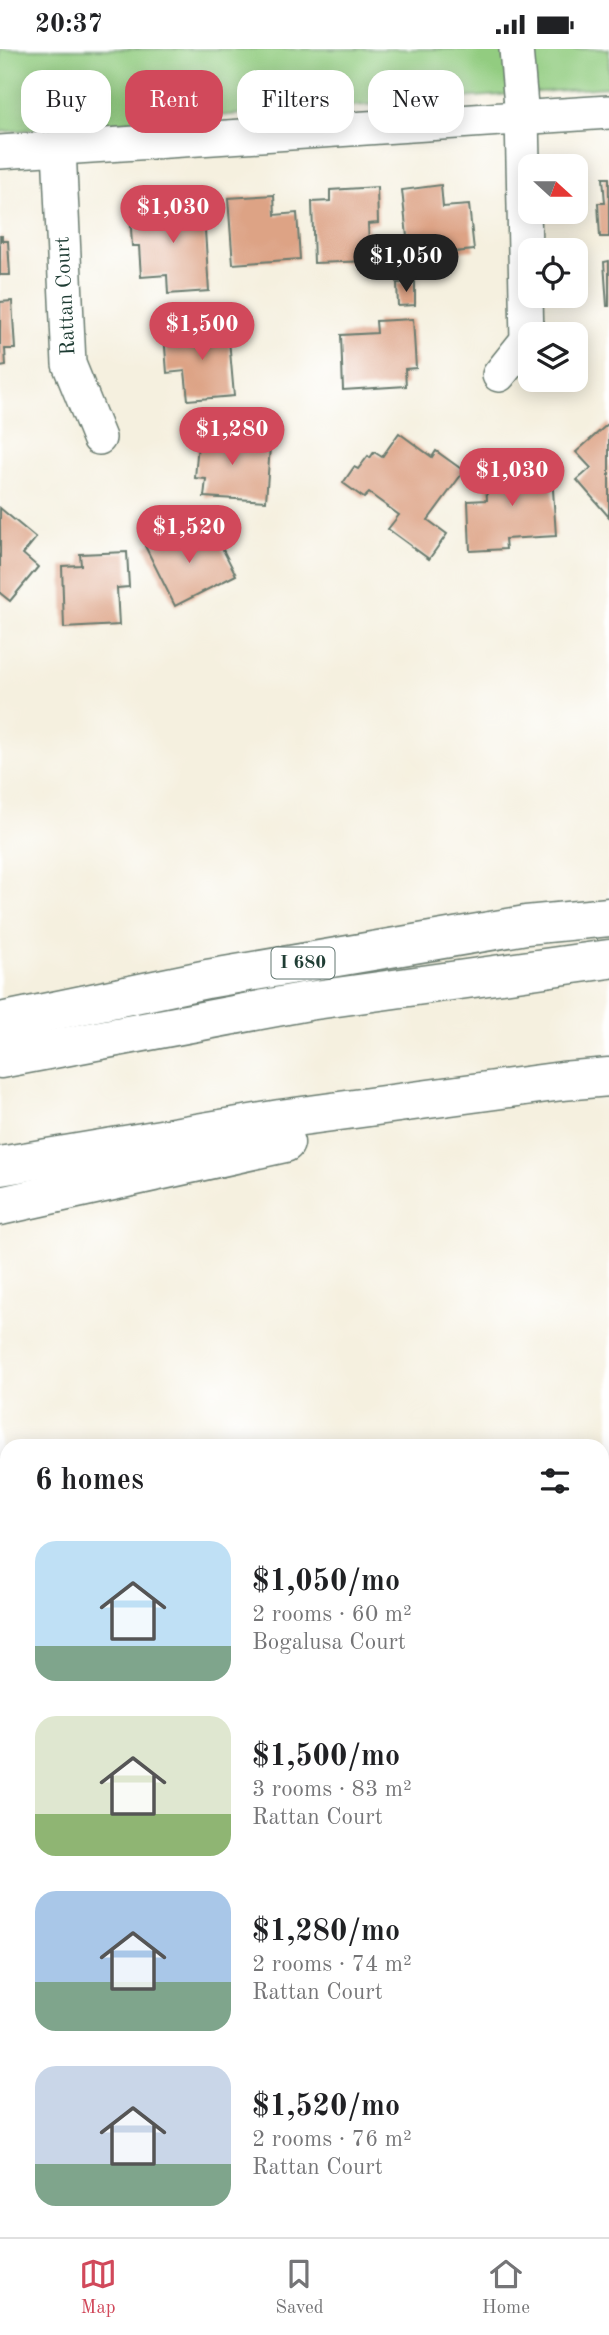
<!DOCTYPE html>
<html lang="en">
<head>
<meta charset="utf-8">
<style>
	body { margin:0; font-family:"Old Standard TT",serif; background:#f6f6f6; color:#202124; height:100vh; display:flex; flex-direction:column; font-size:26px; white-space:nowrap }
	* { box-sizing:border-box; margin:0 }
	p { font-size:23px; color:#757577 }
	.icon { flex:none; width:38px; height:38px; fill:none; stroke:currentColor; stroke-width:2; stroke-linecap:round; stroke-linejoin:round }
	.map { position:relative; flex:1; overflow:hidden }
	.side { position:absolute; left:0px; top:1390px; width:609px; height:800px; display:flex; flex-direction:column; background:#fff; border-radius:21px 21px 0 0; box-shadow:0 4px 18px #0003 }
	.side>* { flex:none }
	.top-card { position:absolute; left:21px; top:21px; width:567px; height:63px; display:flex; gap:14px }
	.needle { width:46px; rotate:111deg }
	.buttons { position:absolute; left:518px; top:105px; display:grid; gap:14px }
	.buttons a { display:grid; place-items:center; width:70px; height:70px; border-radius:14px; background:#fff; box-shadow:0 4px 18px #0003; font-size:35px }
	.price { position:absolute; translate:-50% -60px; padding:0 16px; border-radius:24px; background:#d1495b; color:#fff; font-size:23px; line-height:46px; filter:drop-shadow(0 2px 4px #0008) }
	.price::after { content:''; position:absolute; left:50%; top:42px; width:21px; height:16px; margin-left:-10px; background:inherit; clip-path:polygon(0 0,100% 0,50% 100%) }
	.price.on { background:#222; color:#fff }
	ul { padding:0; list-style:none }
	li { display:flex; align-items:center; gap:21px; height:175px; padding:0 35px }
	li span { display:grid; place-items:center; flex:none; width:196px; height:140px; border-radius:21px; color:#555 }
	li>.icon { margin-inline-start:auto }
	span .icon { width:84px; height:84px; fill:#fffc; stroke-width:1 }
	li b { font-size:30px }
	h2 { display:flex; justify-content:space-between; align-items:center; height:84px; padding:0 35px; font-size:30px }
	.pill { padding:0 24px; border-radius:21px; background:#fff; box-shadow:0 4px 18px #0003; font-size:24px; line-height:63px }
	.pill.on { background:#d1495b; color:#fff }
	.status { display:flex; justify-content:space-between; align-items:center; height:49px; padding:0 35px; background:#fff; direction:ltr }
	.status svg { height:19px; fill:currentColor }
	.menu { display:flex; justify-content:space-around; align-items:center; height:98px; border-top:2px solid #e0e0e0; background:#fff; font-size:19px; color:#757577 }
	.menu a { display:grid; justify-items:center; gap:4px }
	.menu .on { color:#d1495b }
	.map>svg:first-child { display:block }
</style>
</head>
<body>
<div class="status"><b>20:37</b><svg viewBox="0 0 49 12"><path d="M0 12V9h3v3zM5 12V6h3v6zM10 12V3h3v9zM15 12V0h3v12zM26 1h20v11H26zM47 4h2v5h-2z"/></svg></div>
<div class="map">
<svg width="609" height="2188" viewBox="0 0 609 2188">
	<rect width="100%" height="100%" fill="#fff"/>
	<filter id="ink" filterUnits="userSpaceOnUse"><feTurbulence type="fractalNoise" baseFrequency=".0143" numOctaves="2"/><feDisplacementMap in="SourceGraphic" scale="14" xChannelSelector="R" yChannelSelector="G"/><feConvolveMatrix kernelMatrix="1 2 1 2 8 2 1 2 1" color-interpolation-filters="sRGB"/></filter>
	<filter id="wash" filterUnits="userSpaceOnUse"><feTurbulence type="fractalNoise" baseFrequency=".00686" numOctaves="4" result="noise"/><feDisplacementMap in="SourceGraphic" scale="28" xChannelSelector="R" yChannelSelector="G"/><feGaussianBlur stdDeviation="1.57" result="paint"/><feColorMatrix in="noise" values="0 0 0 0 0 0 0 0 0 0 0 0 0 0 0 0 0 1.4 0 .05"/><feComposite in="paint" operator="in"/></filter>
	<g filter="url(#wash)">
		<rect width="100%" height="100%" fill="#f5f0df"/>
		<polygon fill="#92cc80" stroke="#58845a" stroke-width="2" points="0,0 609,0 609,38 0,83"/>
		<g id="blocks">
			<g fill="#dda385">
				<polygon points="603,129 609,129 609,188 600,188 598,154 605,154"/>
				<polygon points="441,136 443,158 469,156 474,201 444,204 446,222 417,226 415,205 409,206 402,141"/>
				<polygon points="377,138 378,174 368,175 370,212 314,214 312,153 330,152 330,141"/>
				<polygon points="274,146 275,166 297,164 300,210 233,215 228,149"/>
				<polygon points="203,151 209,242 168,245 167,226 141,228 139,197 132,197 130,161 160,159 159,154"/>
				<polygon points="0,187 2,187 2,192 8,192 10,226 0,226"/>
				<polygon points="609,212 609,257 607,257 604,213"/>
				<polygon points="415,233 415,256 398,257 397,234"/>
				<polygon points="12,252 15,300 5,300 6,317 0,318 0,253"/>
				<polygon points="413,270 416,319 405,320 406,337 343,341 341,286 377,284 376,272"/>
				<polygon points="228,279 234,347 188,351 185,322 167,324 164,285"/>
				<polygon points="609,374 609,468 577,431 591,419 576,403"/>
				<polygon points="199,382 234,384 234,395 270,397 266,452 204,448 206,430 195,429"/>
				<polygon points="399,384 432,408 436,402 464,422 428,471 447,485 429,510 388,480 399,466 369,444 364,449 343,434 354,418 358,420 368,407 370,409 374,403 382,408"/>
				<polygon points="531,416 532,427 552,425 556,487 505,490 506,500 470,502 468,452 487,451 485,419"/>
				<polygon points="0,459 36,489 23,505 38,518 10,552 0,544"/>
				<polygon points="180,479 189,498 215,485 236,526 175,557 145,497"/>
				<polygon points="127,503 129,538 117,539 119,576 64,579 62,517 81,516 80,505"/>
			</g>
		</g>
	</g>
	<g filter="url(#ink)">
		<use href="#blocks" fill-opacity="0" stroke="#6a7c70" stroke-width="2"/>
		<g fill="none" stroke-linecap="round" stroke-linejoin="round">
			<defs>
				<g id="minor">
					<polyline points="59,99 69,315 99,389"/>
					<polyline points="0,103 609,63"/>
					<polyline points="499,326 527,291 522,68 516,0"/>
					<polyline points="602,1598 609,1598"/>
					<polyline points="0,1622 7,1621"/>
					<polyline points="0,1658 7,1657"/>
				</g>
				<g id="highway">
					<polyline points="0,973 207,930 526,876 609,868"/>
					<polyline points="0,1010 308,952 609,910"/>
					<polyline points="0,1117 280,1070 562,1032 609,1028"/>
					<polyline points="0,1157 285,1094"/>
				</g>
			</defs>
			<use href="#minor" stroke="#6a7c70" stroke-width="36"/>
			<use href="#highway" stroke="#6a7c70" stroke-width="41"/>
			<g stroke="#6a7c70" stroke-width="4.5" stroke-dasharray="5 5" stroke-linecap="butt">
				<polyline points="602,2153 609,2146"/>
				<polyline points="423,2188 426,2182"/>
				<polyline points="572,2188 577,2182"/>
			</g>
			<use href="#minor" stroke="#fff" stroke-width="33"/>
			<use href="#highway" stroke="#fff" stroke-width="38"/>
		</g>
	</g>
	<g text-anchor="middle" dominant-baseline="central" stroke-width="6" stroke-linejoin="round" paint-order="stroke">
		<rect fill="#fff" stroke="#627771" stroke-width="2" x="271.5" y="898.5" width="63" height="31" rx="5"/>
		<g font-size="19" font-weight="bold" fill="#1f3d34">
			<text x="303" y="914">I 680</text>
		</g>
		<g font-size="21" fill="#1f3d34" stroke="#fff">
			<text transform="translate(66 247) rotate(-93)">Rattan Court</text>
		</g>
	</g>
</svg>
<div class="buttons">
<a><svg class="needle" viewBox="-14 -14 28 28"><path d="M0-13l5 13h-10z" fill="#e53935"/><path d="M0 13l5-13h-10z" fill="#757577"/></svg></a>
<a><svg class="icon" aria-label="locate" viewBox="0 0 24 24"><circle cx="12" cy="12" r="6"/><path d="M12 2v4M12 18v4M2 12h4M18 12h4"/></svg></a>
<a><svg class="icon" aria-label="layers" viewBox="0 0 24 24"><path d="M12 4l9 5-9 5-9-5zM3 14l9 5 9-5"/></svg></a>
</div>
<b class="price" style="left:173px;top:196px">$1,030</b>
<b class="price on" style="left:406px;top:245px">$1,050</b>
<b class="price" style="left:202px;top:313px">$1,500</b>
<b class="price" style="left:232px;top:418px">$1,280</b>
<b class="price" style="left:512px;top:459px">$1,030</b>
<b class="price" style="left:189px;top:516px">$1,520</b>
<div class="top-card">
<a class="pill">Buy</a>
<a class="pill on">Rent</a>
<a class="pill">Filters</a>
<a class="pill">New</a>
</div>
<section class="side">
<h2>6 homes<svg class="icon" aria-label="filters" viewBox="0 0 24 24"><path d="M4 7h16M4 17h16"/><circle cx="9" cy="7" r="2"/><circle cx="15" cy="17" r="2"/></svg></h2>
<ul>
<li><span style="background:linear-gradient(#bfe0f5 75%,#7fa58c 0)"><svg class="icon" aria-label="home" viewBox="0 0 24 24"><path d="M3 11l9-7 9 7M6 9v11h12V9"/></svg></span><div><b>$1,050/mo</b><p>2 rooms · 60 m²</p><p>Bogalusa Court</p></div></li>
<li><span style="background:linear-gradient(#dfe7d0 70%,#8fb573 0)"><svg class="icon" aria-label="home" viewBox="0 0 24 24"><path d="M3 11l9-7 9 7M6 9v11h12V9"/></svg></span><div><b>$1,500/mo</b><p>3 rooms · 83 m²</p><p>Rattan Court</p></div></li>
<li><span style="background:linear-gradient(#a9c7e8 65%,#7fa58c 0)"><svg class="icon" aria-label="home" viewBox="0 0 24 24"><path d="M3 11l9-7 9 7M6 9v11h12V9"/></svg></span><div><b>$1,280/mo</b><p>2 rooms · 74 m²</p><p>Rattan Court</p></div></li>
<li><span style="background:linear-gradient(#c9d6e8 70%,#7fa58c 0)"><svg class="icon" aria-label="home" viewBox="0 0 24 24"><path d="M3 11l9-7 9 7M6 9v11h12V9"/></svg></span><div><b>$1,520/mo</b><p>2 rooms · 76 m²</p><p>Rattan Court</p></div></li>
</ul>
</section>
</div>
<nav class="menu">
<a class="on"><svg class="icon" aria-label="map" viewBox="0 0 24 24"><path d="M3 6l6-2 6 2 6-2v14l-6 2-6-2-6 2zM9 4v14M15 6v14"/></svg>Map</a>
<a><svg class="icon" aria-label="saved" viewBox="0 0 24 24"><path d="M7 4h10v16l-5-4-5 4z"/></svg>Saved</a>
<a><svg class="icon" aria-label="home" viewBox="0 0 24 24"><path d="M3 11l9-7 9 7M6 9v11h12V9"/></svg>Home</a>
</nav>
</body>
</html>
